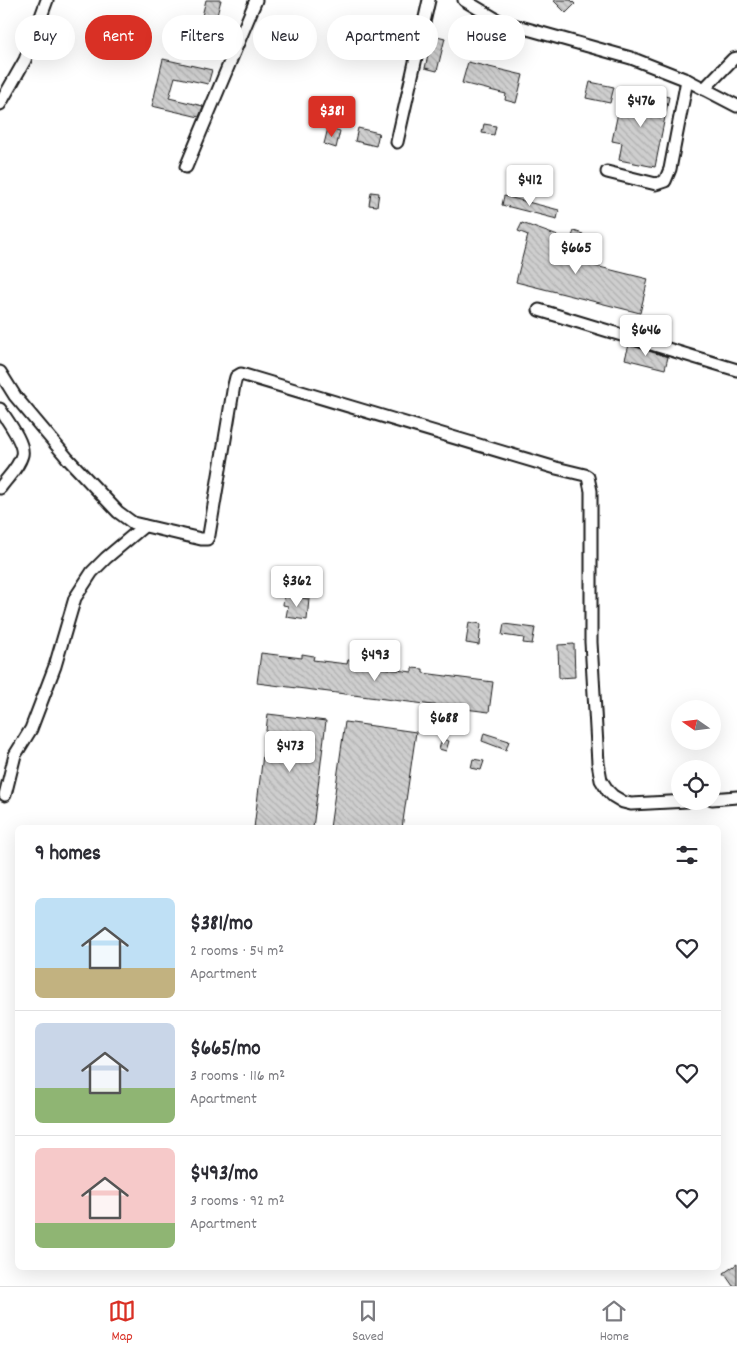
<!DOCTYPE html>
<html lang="en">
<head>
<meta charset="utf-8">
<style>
	body { margin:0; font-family:Dekko,sans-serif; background:#f2f2f3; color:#2b2b33; height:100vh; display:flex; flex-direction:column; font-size:19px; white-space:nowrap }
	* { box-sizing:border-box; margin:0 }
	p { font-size:16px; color:#7c7c81 }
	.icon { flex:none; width:28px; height:28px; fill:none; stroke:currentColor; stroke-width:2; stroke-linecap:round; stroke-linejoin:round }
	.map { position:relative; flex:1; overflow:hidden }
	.side { position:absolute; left:15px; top:825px; width:706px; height:445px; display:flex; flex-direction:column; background:#fff; border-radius:8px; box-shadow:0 5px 20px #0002 }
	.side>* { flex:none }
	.top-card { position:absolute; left:15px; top:15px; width:708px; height:45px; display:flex; gap:10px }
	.needle { width:32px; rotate:284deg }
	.tools { position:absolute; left:671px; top:700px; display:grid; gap:10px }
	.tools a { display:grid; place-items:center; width:50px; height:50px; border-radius:50%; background:#fff; box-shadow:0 5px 20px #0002; font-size:25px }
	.price { position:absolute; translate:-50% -42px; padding:0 11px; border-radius:5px; background:#fff; color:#222; font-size:16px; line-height:32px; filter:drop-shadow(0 1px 2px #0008) }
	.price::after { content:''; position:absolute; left:50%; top:30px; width:15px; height:11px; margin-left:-8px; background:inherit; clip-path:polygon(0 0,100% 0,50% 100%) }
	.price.active { background:#d93025; color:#fff }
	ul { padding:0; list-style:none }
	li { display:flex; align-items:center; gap:15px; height:125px; padding:0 20px }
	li+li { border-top:1px solid #e1e1e2 }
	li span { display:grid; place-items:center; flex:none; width:140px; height:100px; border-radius:8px; color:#555 }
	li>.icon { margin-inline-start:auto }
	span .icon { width:60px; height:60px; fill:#fffc; stroke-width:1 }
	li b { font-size:21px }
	h2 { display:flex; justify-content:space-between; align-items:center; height:60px; padding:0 20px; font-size:21px }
	.chip { padding:0 18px; border-radius:22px; background:#fff; box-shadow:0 5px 20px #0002; font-size:18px; line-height:45px }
	.chip.active { background:#d93025; color:#fff }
	.tab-bar { display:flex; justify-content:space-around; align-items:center; height:70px; border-top:1px solid #e1e1e2; background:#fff; font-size:14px; color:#7c7c81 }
	.tab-bar a { display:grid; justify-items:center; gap:2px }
	.tab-bar .active { color:#d93025 }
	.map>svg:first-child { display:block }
</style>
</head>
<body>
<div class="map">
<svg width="737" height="1286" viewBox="0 0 737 1286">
	<defs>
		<pattern id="building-back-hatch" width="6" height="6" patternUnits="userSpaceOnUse" patternTransform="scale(1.25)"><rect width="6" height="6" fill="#cecece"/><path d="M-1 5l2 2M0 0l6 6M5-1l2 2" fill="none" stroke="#b0b0b0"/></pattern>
	</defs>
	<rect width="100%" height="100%" fill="#fff"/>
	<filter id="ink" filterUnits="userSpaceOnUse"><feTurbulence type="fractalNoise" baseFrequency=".02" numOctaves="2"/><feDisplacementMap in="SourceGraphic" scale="10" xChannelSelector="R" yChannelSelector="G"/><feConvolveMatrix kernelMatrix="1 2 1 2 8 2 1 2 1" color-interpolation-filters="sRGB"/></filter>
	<g filter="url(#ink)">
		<g fill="url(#building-back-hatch)" stroke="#1c1c1c">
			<polygon points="206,0 221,0 216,19 202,16"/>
			<polygon points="553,0 571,0 575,4 566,13"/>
			<polygon points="398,28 408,30 406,44 396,42"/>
			<polygon points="433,35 445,38 437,71 425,68"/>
			<polygon points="163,59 212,70 208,84 175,77 169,98 203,106 199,117 152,106"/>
			<polygon points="468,62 523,75 516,103 505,100 506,94 462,83"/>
			<polygon points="590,82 614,87 610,103 586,98"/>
			<polygon points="633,89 669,97 655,167 619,160 622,143 612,141 619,108 629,110"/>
			<polygon points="484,124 496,126 494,135 482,133"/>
			<polygon points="328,128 340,131 336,148 324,144"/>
			<polygon points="358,128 379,133 376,146 355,141"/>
			<polygon points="371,192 379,193 377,206 369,205"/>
			<polygon points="504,196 559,210 557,219 502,205"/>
			<polygon points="522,223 558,236 551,255 648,279 640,313 516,282 528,235 518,231"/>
			<polygon points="574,231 583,234 580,242 571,239"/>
			<polygon points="629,345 668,357 665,369 625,359"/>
			<polygon points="284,596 309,599 307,620 286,617 288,606 283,605"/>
			<polygon points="469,622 481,624 479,645 466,643"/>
			<polygon points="504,624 535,628 532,644 523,643 524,638 502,635"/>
			<polygon points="574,644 575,677 559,678 558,645"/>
			<polygon points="261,653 302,658 302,654 314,656 313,660 347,664 348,660 359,661 359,665 412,672 412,668 423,669 423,673 493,682 489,712 257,683"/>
			<polygon points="268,714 326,721 313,828 254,828"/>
			<polygon points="345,722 416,732 402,828 330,828"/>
			<polygon points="484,733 509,741 506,750 482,741"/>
			<polygon points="442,739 449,741 446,751 439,749"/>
			<polygon points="473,759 484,761 481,770 471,768"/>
			<polygon points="737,1264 737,1286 733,1286 724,1273"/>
		</g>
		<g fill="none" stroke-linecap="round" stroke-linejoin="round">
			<defs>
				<g id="minor">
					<polyline points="464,0 499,21 631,58 687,80 737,106"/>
					<polyline points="704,89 733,59 737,58"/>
					<polyline points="0,104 25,60 47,0"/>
					<polyline points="397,142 429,0"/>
					<polyline points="186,167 256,0"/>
					<polyline points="607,172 656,184 665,181 670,169 687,80"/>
					<polyline points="539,310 737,370"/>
					<polyline points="0,372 15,396 68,459 118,512 133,523 201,539 207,539 209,535 234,385 236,377 241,374 556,468 585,475 588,477 591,491 591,642 598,763 601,780 608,791 613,796 623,802 631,804 688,801"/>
					<path d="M0 409C6 419 25 443 22 455 19 467 7 478 0 488"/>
					<polyline points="5,795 15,755 31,729 55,666 75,598 92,572 106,558 144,526"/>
					<polyline points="712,799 737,797"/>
				</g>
			</defs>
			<use href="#minor" stroke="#1c1c1c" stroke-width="15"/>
			<use href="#minor" stroke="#fff" stroke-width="11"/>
		</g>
	</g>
</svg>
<div class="tools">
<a><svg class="needle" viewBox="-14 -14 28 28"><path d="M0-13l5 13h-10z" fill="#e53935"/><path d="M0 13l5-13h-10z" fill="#7c7c81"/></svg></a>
<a><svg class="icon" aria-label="locate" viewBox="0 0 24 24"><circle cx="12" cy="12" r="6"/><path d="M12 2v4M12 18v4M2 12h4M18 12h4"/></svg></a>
</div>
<b class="price" style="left:641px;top:128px">$476</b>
<b class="price active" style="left:332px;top:138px">$381</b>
<b class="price" style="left:530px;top:207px">$412</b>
<b class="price" style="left:576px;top:275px">$665</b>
<b class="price" style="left:646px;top:357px">$646</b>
<b class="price" style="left:297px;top:608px">$362</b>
<b class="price" style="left:375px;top:682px">$493</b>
<b class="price" style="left:444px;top:745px">$688</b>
<b class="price" style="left:290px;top:773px">$473</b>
<div class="top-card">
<a class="chip">Buy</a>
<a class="chip active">Rent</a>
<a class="chip">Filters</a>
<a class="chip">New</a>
<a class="chip">Apartment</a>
<a class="chip">House</a>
</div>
<section class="side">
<h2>9 homes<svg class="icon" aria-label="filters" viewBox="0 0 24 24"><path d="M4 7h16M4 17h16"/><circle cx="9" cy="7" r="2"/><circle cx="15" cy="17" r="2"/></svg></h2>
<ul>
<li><span style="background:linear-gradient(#bfe0f5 70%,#c2b280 0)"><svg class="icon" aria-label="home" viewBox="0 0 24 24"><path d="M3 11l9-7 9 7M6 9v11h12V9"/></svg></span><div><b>$381/mo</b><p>2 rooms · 54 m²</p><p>Apartment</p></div><svg class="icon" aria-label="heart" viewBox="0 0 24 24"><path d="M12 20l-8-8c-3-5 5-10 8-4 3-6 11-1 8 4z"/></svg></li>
<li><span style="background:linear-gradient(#c9d6e8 65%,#8fb573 0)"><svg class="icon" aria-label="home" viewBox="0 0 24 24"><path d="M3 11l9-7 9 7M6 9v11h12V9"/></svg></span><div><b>$665/mo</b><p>3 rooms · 116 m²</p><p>Apartment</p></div><svg class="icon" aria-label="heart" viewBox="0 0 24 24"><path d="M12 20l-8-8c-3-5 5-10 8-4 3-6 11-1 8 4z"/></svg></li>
<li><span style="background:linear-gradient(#f6c9c9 75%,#8fb573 0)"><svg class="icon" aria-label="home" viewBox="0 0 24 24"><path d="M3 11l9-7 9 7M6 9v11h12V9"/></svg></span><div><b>$493/mo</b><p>3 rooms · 92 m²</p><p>Apartment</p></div><svg class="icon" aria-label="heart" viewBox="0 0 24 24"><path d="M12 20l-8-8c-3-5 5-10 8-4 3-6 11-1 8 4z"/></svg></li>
</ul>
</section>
</div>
<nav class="tab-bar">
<a class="active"><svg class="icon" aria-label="map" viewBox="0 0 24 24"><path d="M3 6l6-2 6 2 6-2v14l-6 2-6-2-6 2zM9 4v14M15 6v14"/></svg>Map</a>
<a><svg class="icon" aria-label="saved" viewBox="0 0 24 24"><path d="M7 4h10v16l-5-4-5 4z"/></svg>Saved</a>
<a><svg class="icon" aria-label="home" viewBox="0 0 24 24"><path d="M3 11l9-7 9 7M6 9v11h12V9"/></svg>Home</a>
</nav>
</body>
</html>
